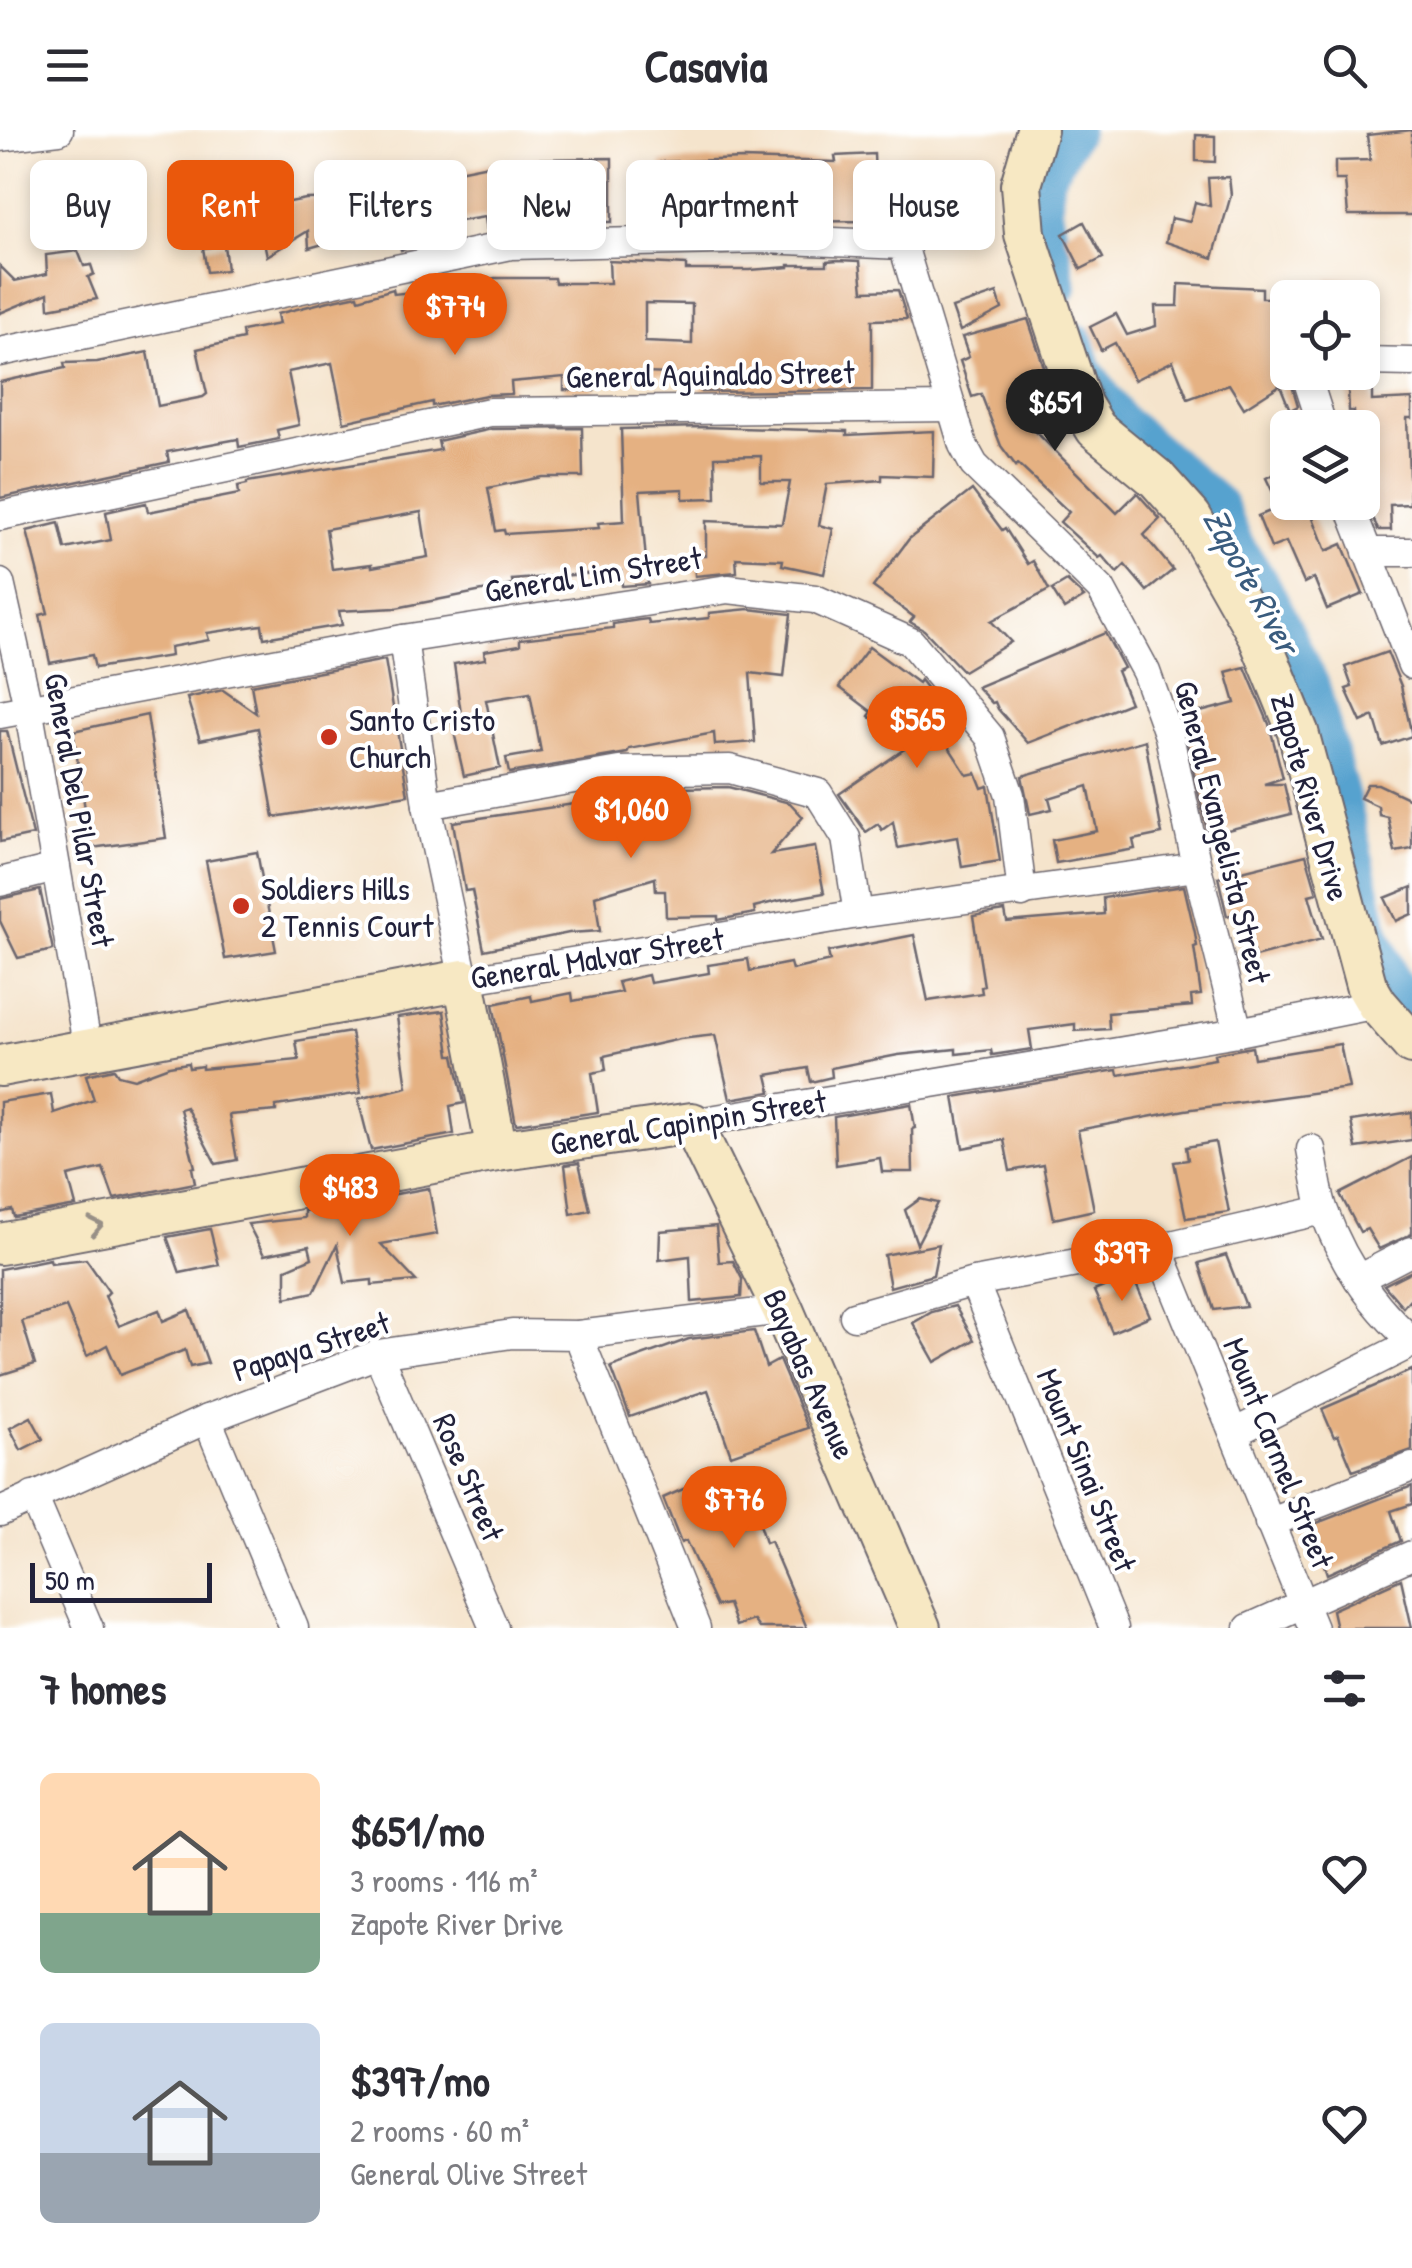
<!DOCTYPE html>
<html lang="en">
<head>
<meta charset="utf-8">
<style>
	body { margin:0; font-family:"Patrick Hand",sans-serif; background:#f7f7f7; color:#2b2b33; height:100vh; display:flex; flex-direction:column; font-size:38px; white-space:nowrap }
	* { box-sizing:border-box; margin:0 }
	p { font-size:32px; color:#7c7c81 }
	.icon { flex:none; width:55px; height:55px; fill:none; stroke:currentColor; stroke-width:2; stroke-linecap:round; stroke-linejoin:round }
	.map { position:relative; height:1498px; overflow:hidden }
	.side { display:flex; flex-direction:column; background:#fff; flex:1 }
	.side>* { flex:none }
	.hud { position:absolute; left:30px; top:30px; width:1352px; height:90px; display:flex; gap:20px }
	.tools { position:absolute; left:1270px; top:150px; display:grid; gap:20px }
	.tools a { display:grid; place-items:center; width:110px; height:110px; border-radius:15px; background:#fff; box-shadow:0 5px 15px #0003; font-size:50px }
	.scale { position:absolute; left:30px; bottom:25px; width:182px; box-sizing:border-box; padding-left:10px; border:5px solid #22223b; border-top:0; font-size:28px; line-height:35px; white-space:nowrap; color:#22223b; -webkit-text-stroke:8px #fff; paint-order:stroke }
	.price { position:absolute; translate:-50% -85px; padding:0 22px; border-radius:35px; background:#ea580c; color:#fff; font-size:32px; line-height:65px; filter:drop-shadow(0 2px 5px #0008) }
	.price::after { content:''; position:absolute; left:50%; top:60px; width:30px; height:22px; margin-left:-15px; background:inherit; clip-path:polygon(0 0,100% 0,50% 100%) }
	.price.active { background:#222; color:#fff }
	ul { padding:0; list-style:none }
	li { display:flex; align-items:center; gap:30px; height:250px; padding:0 40px }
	li span { display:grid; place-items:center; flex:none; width:280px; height:200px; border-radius:15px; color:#555 }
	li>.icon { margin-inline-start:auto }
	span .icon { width:120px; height:120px; fill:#fffc; stroke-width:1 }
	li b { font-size:42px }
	h2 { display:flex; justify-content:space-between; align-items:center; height:120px; padding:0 40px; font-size:42px }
	.tag { padding:0 35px; border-radius:15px; background:#fff; box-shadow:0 5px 15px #0003; font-size:35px; line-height:90px }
	.tag.active { background:#ea580c; color:#fff }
	header { display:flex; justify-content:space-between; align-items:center; height:130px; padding:0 40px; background:#fff; font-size:45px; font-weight:700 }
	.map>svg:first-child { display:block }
</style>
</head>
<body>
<header><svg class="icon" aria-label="menu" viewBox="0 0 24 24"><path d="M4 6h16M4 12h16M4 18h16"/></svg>Casavia<svg class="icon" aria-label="search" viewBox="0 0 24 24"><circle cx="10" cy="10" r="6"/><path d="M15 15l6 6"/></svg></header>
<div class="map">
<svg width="1412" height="1498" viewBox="0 0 1412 1498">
	<rect width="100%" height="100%" fill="#fff"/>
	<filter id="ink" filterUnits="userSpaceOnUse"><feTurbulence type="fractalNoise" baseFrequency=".01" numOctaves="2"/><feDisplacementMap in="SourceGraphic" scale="20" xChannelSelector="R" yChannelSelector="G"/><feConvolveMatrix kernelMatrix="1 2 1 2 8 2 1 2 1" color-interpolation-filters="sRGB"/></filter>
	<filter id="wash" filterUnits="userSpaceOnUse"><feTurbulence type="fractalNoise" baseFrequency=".0048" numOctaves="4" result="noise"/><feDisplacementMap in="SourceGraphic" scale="40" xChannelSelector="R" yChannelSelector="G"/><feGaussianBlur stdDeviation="2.25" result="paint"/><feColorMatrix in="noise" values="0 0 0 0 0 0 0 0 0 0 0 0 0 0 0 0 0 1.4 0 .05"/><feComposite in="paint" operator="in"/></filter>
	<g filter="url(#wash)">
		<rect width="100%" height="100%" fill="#f5e4cc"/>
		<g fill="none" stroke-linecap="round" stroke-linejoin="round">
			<g stroke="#57a2cf" stroke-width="42">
				<polyline points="1056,156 1042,80 1043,47 1071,0"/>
				<polyline points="1074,214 1082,241 1118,292 1216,376 1234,417 1262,460 1309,556 1340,672 1369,803 1389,851 1412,886"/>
			</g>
		</g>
		<g id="blocks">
			<g fill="#e5b182" fill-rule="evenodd">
				<polygon points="1412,0 1412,85 1348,85 1345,50 1335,50 1335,31 1370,30 1367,5"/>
				<polygon points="1196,5 1215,6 1215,32 1196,31"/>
				<polygon points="874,24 877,91 750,92 750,87 662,86 661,32 743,29 836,32 835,26"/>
				<polygon points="612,28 612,92 513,92 514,97 487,101 485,87 435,95 438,112 401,120 398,105 355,112 354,105 309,118 308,101 267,126 257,78 306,69 348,68 346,58 383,52 384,56 498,33 536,32 536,29"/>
				<polygon points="1229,47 1231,65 1213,128 1166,112 1171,88 1190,92 1195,72 1210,76 1208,48"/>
				<polygon points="1084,92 1103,128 1081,139 1063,104"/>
				<polygon points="224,115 227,140 207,142 203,118"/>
				<polygon points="78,121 84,136 91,135 94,144 88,147 97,169 49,178 48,163 0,183 0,136 15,151 47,144 46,125"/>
				<path d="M838 130 860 131 863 161 898 160 907 189 872 190V260L701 262V245L644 243V249L594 248V261L564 260V247L511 252 512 264 486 265 432 276V272L344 292 332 233 288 242 299 295 277 300 279 309 239 317 238 309 167 322 169 332 0 368V252L65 238 64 233 97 232 148 222 158 276 203 267 207 264 197 219 243 209 242 201 279 194 277 184 329 171 358 165 359 169 393 159 394 164 456 157 495 148H554L555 153H610L609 131 686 135V140H750L789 137V135H827V131ZM645 173 692 174V214L645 212Z"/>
				<rect x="1328" y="149" width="25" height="19"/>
				<polygon points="1179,154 1262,158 1262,168 1288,168 1288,242 1298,276 1290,280 1280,255 1244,278 1229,254 1188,269 1173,231 1134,250 1115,213 1101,220 1090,197 1116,184 1127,205 1156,196 1155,176 1178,176"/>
				<polygon points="997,163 1002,179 960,201 952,178"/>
				<polygon points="1028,189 1045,240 1021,249 1036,288 1026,292 1117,383 1137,363 1160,389 1144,405 1173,440 1147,461 1125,435 1117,443 1102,426 1099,428 1060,392 1069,382 1018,334 1016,336 1001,316 981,264 972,267 960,231 969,227 962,207"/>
				<polygon points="1348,260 1372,260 1372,271 1412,269 1412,288 1407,288 1410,374 1390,375 1391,400 1378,400 1367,373 1367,367 1372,367 1369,303 1362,303 1362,298 1355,298 1354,281 1349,281"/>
				<path d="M701 297 847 301V305L934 301 933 347 882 345V350L827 354 819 395 833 399 824 444 782 435 783 430 736 428 737 442 695 446 694 426H706V391L782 394 790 352H761V326L715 327 716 368 683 369V359L640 361 648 454 622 456 621 441 512 450 513 455 396 478 339 481 342 495 264 508 262 495 207 503 209 510 170 517 171 526 95 538 92 525 50 533 40 485 48 483 27 401 59 393 65 419 111 410 106 382 146 373 148 382 239 364 238 356 247 354V352L440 320 438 311 492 299 582 298 583 347H542L488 358 496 401 504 400 505 404 599 398 598 393 624 391 621 299ZM421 382 428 427 372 437V434L332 439 326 399Z"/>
				<polygon points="1288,337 1288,372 1307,372 1326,421 1342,414 1363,464 1327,479 1314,448 1304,453 1286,412 1271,418 1258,386 1280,377 1266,348"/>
				<polygon points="972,360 1002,400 1005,398 1028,434 1033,431 1049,460 991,491 1011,512 963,541 924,500 910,492 914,487 873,457 909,409"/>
				<polygon points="1067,451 1084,467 1064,479 1052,460"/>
				<polygon points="749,479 791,484 784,547 750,543 755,612 715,615 714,603 629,619 627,623 509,643 506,628 541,622 530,563 486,570 500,638 464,646 452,593 462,591 454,534 485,529 484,521 520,515 520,509 613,498 613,494 639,490 648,489 649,494 709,488 709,483"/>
				<polygon points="1105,503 1124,538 1117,541 1130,573 1028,613 998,579 995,572 992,573 977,557"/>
				<polygon points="869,517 918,553 920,550 934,568 924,579 967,645 976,643 982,658 988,656 1000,731 962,737 957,707 898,718 893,692 882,700 878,694 866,702 839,664 906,618 869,586 872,582 839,557"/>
				<polygon points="1387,522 1401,556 1412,606 1383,616 1374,586 1361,592 1346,559 1352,557 1345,537"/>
				<polygon points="385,530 408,665 274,687 258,598 200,610 187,568 223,560 256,583 251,555"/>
				<polygon points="1245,537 1269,594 1283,648 1264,654 1284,654 1291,684 1208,705 1181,587 1235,573 1226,542"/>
				<polygon points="147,585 166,708 91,718 73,601"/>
				<polygon points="0,601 7,601 33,705 0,712"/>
				<polygon points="1145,610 1162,704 1133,710 1135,719 1056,733 1052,710 1097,701 1088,656 1049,668 1052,679 1030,684 1022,646"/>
				<polygon points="1367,654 1378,654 1412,670 1412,719 1395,722 1388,687 1379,685 1378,676 1360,668"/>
				<polygon points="728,657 790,673 803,687 771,724 815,717 824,763 778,771 754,777 755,783 718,790 718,786 666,787 665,761 656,761 655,748 595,766 600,801 569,803 484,820 472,760 465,761 453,692 594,671 633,668 634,675 679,667 679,658"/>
				<polygon points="257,722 276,821 225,829 206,731"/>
				<polygon points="1306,725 1317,763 1309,765 1322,809 1255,827 1242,782 1227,786 1218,747"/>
				<polygon points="1184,756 1195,803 1197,816 1194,817 1201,865 1191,866 1192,876 1108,883 1109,899 1075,901 1075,894 1029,900 1032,919 992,925 991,920 956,924 956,919 898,925 831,938 832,947 811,952 808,938 767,945 771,962 730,969 715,905 680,909 604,926 606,940 592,943 598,982 516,994 493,874 531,866 532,871 572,863 573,871 621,862 618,852 648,845 650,853 709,843 708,835 748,829 750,841 790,833 792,840 830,831 828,822 914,805 928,871 982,863 981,857 984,856 973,786 1005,781 1007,792 1104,784 1103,768"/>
				<polygon points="1412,757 1412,784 1396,791 1385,768"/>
				<polygon points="40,760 53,820 18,828 0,791 0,769"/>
				<polygon points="444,881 450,925 454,925 464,973 450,976 454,1004 371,1020 358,969 407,957 397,887"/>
				<polygon points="351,902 361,963 276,976 276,981 229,985 237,1030 216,1034 186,977 180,979 195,1037 192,1038 195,1053 114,1069 103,1038 68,1046 76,1076 14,1087 12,1080 0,1083 0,972 51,964 54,983 94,970 86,945 114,939 118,945 134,949 169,936 188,933 189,938 202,936 202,939 299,930 296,911"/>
				<polygon points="1340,914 1349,958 1185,980 1078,1000 1094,1080 1054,1089 1043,1035 1010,1041 1004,1010 963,1018 954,967 1117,940 1118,945 1215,929 1214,924 1252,917 1254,928"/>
				<polygon points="911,974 915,998 912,999 913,1042 882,1042 880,1028 836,1035 834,987"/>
				<polygon points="1412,982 1412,1010 1356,1018 1351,991"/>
				<polygon points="1215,1012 1229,1082 1186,1088 1174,1032 1188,1030 1186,1017"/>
				<polygon points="1412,1027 1412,1104 1379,1119 1367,1099 1360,1102 1340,1064"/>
				<polygon points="579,1033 590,1080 571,1084 565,1035"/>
				<polygon points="429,1058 437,1104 381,1114 416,1151 372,1155 372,1150 345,1153 337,1115 314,1162 286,1168 286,1139 312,1128 309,1116 264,1125 248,1094 304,1088 304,1081"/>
				<polygon points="920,1069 938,1073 917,1114 905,1080"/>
				<polygon points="716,1096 719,1132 733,1131 742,1149 741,1167 692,1172 690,1126 659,1130 660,1101"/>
				<polygon points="210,1099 219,1135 180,1143 167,1107"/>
				<polygon points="939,1114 933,1145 890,1157 884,1125"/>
				<polygon points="1226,1125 1246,1176 1214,1180 1199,1133"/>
				<polygon points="50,1129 51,1133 86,1129 109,1162 105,1166 119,1196 159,1180 163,1191 189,1180 208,1233 190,1237 185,1220 120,1245 107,1215 87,1226 66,1177 22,1191 35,1234 0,1245 0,1139"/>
				<polygon points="1412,1141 1412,1175 1409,1170 1403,1177 1384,1155"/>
				<polygon points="1132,1145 1150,1186 1112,1202 1094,1161"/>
				<polygon points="955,1176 974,1210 935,1232 913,1193 932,1182"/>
				<polygon points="754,1201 766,1237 779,1230 808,1298 731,1325 708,1260 630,1287 611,1237 689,1209"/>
				<polygon points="1412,1240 1412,1320 1353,1341 1338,1305 1334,1307 1322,1279"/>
				<polygon points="31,1287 43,1309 21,1320 10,1298"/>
				<polygon points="740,1334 765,1413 770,1411 807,1498 759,1498 753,1490 736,1496 728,1474 716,1476 686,1411 681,1413 663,1368"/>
				<polygon points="1412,1356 1412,1374 1391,1381 1401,1411 1327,1444 1316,1410 1309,1412 1304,1398"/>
				<polygon points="1401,1449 1412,1498 1336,1498 1332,1480"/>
			</g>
		</g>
	</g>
	<g filter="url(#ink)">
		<use href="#blocks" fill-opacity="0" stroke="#6c666e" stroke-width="2.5"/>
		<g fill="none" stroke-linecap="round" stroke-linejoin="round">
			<defs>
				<g id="street">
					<polyline points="0,7 59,0"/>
					<polyline points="0,222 511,115 764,109 903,115 963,315 974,335 1101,459 1146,542 1169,606 1197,737 1238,902"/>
					<polyline points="1362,231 1412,232"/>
					<polyline points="1305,242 1323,298"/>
					<polyline points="1348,372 1412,535"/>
					<polyline points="0,386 490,282 952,277"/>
					<polyline points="1367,422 1412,422"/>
					<polyline points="0,453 28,577 88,920"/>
					<polyline points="403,509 427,675 464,850 858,784 1197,737"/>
					<polyline points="0,584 403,509 728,459 815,469 911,512 990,607 1010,665 1022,763"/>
					<polyline points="427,675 619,641 730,639 818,663 846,708 858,784"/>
					<polyline points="0,752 56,738"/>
					<polyline points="692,993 1238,902 1377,874"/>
					<path d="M1311 1019C1315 1039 1317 1062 1324 1081 1342 1131 1373 1176 1412 1211"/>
					<polyline points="1158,1118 1313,1498"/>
					<polyline points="1358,1149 1412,1121"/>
					<polyline points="974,1152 1114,1498"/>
					<polyline points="854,1186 974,1152 1158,1118 1323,1080"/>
					<polyline points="578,1205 696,1498"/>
					<polyline points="378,1224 494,1498"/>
					<polyline points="207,1289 294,1498"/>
					<polyline points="1234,1303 1412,1213"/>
					<polyline points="33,1366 89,1498"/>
					<polyline points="0,1382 207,1289 378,1224 512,1204 578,1205 783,1180"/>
					<polyline points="1269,1393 1412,1337"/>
					<polyline points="1249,1498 1412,1425"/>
				</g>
				<g id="secondary">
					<polyline points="1037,0 1021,55 1025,104 1081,274 1096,299 1157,349 1191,387 1258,505 1298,602 1366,855 1377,874 1412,914"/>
					<polyline points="0,936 464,850 497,1021"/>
					<polyline points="0,1114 497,1021 692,993 783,1180 920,1498"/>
				</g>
			</defs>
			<use href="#street" stroke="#6c666e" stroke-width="31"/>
			<use href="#secondary" stroke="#6c666e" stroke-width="44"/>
			<use href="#street" stroke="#fff" stroke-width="28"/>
			<use href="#secondary" stroke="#f7e8c3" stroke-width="40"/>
		</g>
		<defs><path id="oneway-chevron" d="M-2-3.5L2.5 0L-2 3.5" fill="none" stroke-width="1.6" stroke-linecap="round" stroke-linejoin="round" transform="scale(2.5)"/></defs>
		<use stroke="#978f86" href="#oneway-chevron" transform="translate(96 1096) rotate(-11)"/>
	</g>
	<g fill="#c8321e" stroke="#fff" stroke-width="4">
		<circle cx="329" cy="607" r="10"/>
		<circle cx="241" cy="776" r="10"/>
	</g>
	<g text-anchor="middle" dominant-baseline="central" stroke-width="8" stroke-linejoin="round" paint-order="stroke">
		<g font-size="32" fill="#22223b" stroke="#fff">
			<text transform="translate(710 244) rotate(-1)">General Aguinaldo Street</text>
			<text transform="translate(593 444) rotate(-9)">General Lim Street</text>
			<text transform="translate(1311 667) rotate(74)">Zapote River Drive</text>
			<text transform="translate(80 680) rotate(80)">General Del Pilar Street</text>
			<text transform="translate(1223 702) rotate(76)">General Evangelista Street</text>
			<text transform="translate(597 828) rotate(-9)">General Malvar Street</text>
			<text transform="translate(688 992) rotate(-9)">General Capinpin Street</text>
			<text transform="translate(311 1216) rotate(-18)">Papaya Street</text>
			<text transform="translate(810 1244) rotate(66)">Bayabas Avenue</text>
			<text transform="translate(1279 1323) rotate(68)">Mount Carmel Street</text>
			<text transform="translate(1087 1340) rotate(68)">Mount Sinai Street</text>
			<text transform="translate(469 1347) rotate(67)">Rose Street</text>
		</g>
		<g font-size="32" fill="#22223b" stroke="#fff" text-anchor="start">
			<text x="349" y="589">Santo Cristo<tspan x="349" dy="37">Church</tspan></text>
			<text x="261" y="758">Soldiers Hills<tspan x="261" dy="37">2 Tennis Court</tspan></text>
		</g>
		<g font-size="35" font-style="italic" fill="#3a5c7e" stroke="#fff">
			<text transform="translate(1252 451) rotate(61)">Zapote River</text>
		</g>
	</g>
</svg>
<div class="tools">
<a><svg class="icon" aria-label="locate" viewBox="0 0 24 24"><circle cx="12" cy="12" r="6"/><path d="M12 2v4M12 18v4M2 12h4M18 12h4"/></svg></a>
<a><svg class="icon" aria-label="layers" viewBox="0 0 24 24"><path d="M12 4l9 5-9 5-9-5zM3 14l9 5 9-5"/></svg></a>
</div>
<div class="scale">50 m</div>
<b class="price" style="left:455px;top:228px">$774</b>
<b class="price active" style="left:1055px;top:324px">$651</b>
<b class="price" style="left:917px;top:641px">$565</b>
<b class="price" style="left:631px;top:731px">$1,060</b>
<b class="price" style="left:350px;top:1109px">$483</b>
<b class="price" style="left:1122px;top:1174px">$397</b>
<b class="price" style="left:734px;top:1421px">$776</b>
<div class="hud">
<a class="tag">Buy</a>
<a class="tag active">Rent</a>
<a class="tag">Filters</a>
<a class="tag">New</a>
<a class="tag">Apartment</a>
<a class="tag">House</a>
</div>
</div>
<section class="side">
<h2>7 homes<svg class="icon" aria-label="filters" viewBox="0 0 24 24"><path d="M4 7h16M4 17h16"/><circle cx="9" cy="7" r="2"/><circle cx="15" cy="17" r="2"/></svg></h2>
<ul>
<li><span style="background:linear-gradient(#ffd9b3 70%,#7fa58c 0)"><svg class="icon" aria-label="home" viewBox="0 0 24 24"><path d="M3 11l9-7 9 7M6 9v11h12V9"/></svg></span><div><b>$651/mo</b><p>3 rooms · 116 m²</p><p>Zapote River Drive</p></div><svg class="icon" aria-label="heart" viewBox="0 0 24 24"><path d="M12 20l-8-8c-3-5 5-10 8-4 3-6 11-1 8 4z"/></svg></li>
<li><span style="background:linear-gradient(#c9d6e8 65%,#9aa5b1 0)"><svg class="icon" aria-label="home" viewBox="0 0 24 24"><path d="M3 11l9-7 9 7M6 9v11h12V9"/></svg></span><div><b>$397/mo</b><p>2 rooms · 60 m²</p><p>General Olive Street</p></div><svg class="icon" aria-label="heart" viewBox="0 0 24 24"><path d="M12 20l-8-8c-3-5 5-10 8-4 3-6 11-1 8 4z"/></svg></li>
</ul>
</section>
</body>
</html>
